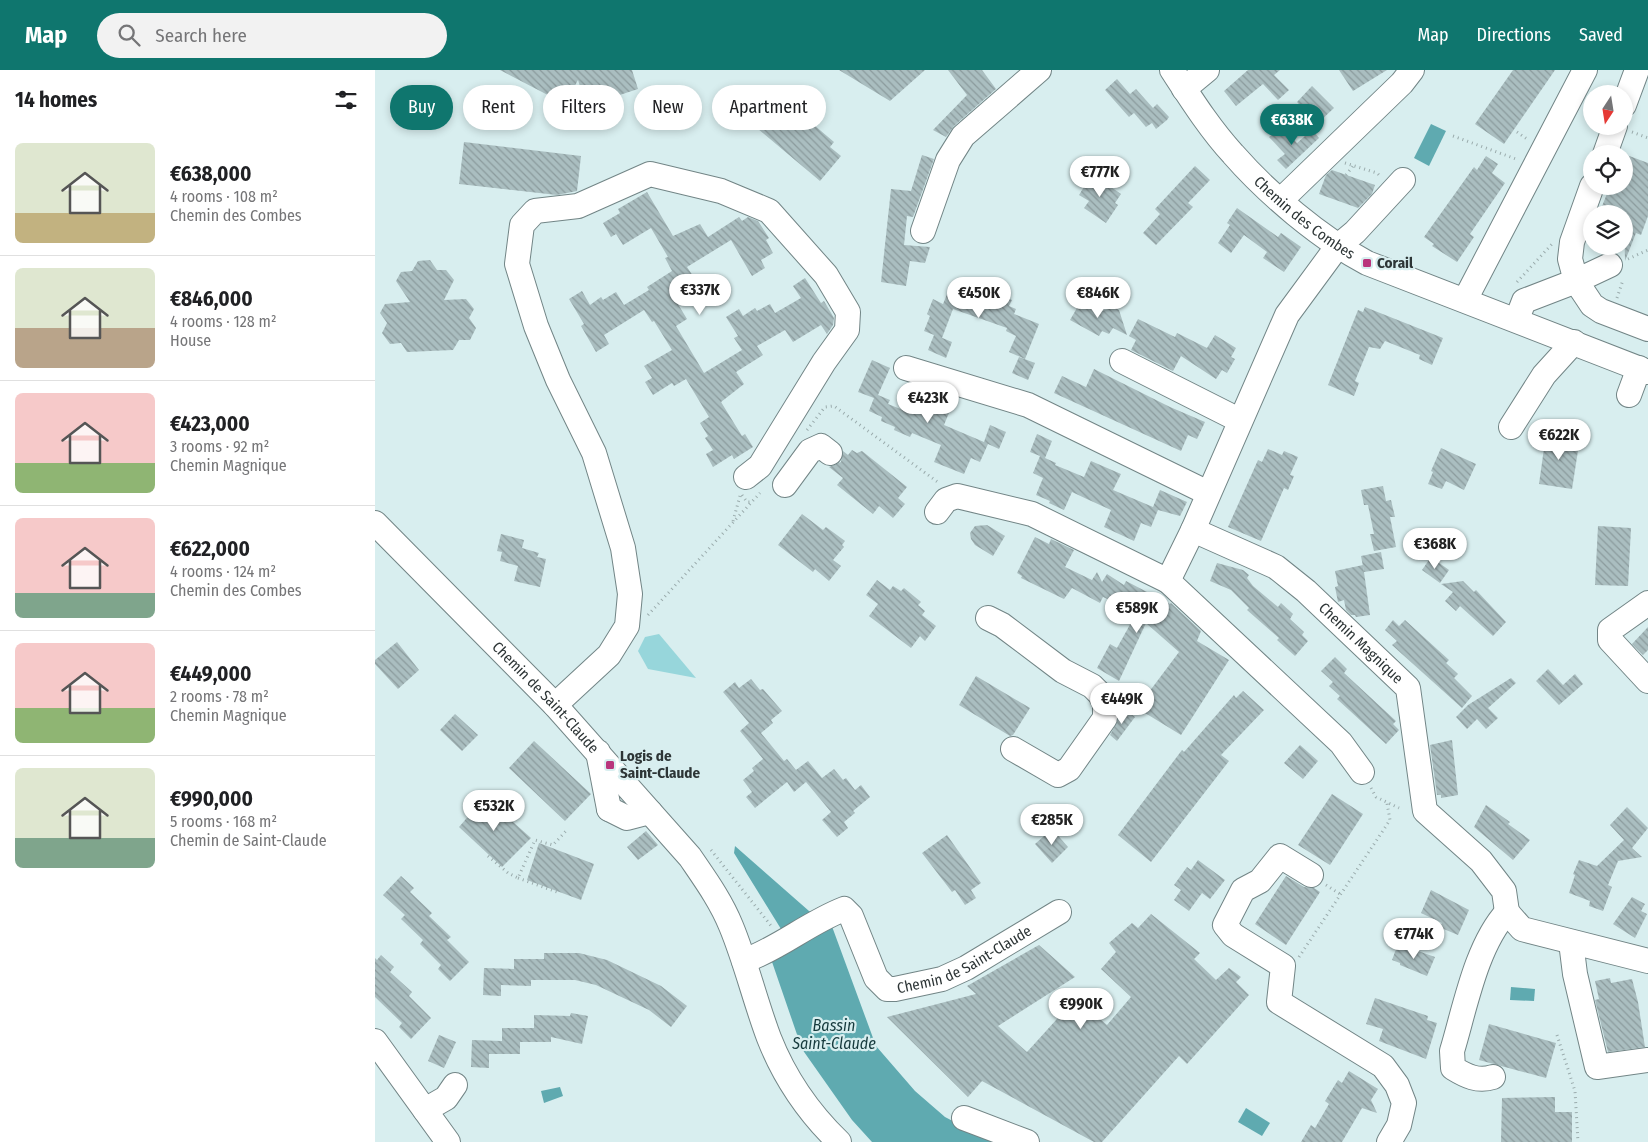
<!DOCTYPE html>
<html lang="en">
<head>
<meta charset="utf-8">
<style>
	body { margin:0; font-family:"Fira Sans Condensed",sans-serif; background:#f2f2f2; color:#202124; height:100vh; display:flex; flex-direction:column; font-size:19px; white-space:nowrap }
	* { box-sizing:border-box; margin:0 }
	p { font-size:16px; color:#757577 }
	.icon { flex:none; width:28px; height:28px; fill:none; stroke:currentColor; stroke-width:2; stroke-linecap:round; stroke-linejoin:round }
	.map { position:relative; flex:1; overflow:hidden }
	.panel { display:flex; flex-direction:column; background:#fff; width:375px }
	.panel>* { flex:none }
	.banner { position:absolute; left:15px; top:15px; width:475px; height:45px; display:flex; gap:10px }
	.needle { width:32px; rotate:192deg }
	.tools { position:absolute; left:1208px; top:15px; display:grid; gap:10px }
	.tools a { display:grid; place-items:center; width:50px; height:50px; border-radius:50%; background:#fff; box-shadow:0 2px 8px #0003; font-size:25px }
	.price { position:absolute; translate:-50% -42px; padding:0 11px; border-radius:18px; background:#fff; color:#222; font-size:16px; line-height:32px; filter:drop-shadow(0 1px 2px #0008) }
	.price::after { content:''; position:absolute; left:50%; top:30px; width:15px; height:11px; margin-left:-8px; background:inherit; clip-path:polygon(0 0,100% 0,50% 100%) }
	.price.on { background:#0f766e; color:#fff }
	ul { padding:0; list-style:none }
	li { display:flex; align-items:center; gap:15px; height:125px; padding:0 15px }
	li+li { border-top:1px solid #e0e0e0 }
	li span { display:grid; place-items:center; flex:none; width:140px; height:100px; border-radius:8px; color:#555 }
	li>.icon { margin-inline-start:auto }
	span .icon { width:60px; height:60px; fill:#fffc; stroke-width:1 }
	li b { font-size:21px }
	h2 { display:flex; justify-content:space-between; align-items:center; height:60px; padding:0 15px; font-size:21px }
	.chip { padding:0 18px; border-radius:22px; background:#fff; box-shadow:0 2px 8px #0003; font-size:18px; line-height:45px }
	.chip.on { background:#0f766e; color:#fff }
	header { display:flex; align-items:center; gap:30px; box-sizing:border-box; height:70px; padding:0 25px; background:#0f766e; color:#fff }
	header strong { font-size:24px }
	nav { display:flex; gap:28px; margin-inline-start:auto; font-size:18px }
	.search { width:350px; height:45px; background:#f2f2f2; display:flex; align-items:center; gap:12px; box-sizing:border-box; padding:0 18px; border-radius:28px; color:#757577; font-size:19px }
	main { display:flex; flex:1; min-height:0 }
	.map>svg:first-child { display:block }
</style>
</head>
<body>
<header>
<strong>Map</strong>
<div class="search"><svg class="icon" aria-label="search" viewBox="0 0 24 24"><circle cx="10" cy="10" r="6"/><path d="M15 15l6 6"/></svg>Search here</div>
<nav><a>Map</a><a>Directions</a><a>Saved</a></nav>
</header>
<main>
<section class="panel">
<h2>14 homes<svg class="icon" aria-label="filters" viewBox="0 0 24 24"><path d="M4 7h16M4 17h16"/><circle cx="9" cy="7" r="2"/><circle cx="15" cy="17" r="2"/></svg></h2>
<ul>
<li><span style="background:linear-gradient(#dfe7d0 70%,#c2b280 0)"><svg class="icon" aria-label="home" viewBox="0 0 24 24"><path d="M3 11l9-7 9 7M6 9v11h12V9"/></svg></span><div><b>€638,000</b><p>4 rooms · 108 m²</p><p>Chemin des Combes</p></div></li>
<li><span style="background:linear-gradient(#dfe7d0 60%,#b9a48a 0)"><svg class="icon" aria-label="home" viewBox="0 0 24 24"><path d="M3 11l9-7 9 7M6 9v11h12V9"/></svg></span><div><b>€846,000</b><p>4 rooms · 128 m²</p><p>House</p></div></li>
<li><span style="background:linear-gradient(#f6c9c9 70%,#8fb573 0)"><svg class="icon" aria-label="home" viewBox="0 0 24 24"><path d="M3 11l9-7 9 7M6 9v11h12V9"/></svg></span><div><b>€423,000</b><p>3 rooms · 92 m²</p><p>Chemin Magnique</p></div></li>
<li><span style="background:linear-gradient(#f6c9c9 75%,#7fa58c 0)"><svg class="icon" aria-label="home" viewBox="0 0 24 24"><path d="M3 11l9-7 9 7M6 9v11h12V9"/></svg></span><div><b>€622,000</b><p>4 rooms · 124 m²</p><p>Chemin des Combes</p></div></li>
<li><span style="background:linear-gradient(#f6c9c9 65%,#8fb573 0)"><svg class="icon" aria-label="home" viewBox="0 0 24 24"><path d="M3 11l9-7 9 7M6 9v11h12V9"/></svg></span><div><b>€449,000</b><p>2 rooms · 78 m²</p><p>Chemin Magnique</p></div></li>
<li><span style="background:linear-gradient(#dfe7d0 70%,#7fa58c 0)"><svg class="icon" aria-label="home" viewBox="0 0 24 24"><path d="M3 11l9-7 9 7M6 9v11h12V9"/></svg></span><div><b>€990,000</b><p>5 rooms · 168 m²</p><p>Chemin de Saint-Claude</p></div></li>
</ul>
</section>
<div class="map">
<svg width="1273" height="1072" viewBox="0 0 1273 1072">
	<defs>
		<pattern id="building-back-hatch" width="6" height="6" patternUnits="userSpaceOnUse" patternTransform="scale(1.25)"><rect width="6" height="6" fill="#aabec0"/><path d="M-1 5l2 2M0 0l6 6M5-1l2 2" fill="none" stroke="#8b9b9d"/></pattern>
	</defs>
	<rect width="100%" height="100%" fill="#d8eeef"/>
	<polygon fill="#97d6db" points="284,564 321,608 273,599 263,581 270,567"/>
	<g fill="#5faab0">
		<polygon points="1056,54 1071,61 1054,96 1039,88"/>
		<polygon points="360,776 434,841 455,851 501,976 540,1021 570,1047 618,1072 497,1072 477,1050 427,979 396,889 406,859 359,783"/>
		<polygon points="1136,917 1160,919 1159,931 1135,930"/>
		<polygon points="185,1017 188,1026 169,1033 166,1021"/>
		<polygon points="871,1038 895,1053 887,1066 863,1052"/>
	</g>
	<g fill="url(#building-back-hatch)">
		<polygon points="125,0 257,0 263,19 211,36 203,10 190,34"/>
		<polygon points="464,0 550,0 515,31"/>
		<polygon points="573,0 607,0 621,19 579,56 571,67 558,60 592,25"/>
		<polygon points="873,0 905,0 899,5 914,20 903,30 888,14 861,36 849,21"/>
		<polygon points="964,0 1012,0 978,21"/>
		<polygon points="1138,0 1180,0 1129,74 1100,54"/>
		<polygon points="742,9 755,24 761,19 778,38 782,34 794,47 792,50 781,59 777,53 771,57 759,43 754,47 730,20"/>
		<polygon points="937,16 959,38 942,54 922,32"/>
		<polygon points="385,17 395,26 399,21 459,72 455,77 466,86 445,111 363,42"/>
		<polygon points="906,57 922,73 937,60 944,68 911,99 902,90 910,84 894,67"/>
		<polygon points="89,72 206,86 202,121 182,125 84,114"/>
		<polygon points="1249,84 1273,93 1273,146 1266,165 1261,163 1250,191 1249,144 1224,144 1235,116 1249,116"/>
		<polygon points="547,85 559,89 538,147 532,146 529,175 555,177 550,193 535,191 531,216 506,212 516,119 536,121"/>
		<polygon points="1111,86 1123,94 1117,103 1130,113 1095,164 1099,167 1082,192 1057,176 1059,174 1049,167 1099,97 1102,100"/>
		<polygon points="820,96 835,110 813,133 818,137 781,175 768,163 785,144 780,139"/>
		<polygon points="957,100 1000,115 997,124 983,138 944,124 951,105"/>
		<polygon points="717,104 746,124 740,133 743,135 731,153 709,138 714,131 704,125"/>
		<polygon points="272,122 298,166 325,154 333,167 364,147 367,151 373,147 383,151 394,168 391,170 398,183 386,190 390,198 377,206 356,170 312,197 318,206 295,221 312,249 301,256 329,303 367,280 359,268 363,266 351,247 364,239 368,246 380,238 382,241 395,234 400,243 426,228 418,216 430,208 446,233 449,231 459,248 458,255 452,264 446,255 418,272 410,260 382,276 388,285 361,302 369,314 346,332 367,366 370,364 378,377 359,389 357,385 338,397 331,384 338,380 330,368 333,366 325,353 334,347 311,309 299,316 297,313 278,325 270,312 277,308 269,296 297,280 279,251 277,252 269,240 229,265 234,274 221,282 206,256 209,254 194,229 207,221 215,235 226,227 228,230 241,222 249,235 274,220 272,217 297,201 290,188 293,187 276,158 248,175 241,164 236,167 228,153 245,143 243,139"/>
		<polygon points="862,138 903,167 906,163 926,177 909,202 888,188 892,182 869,165 856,183 843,173 855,155 852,153"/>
		<polygon points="55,190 62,200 71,200 79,210 69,230 91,229 99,239 94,248 101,258 95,270 84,270 78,280 32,282 26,273 15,274 7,263 12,253 5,243 10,234 35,232 21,211 26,202 37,201 43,191"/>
		<polygon points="575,217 594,225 598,217 620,227 621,223 637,230 634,236 641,239 639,244 664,254 650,289 634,282 641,266 631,261 632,258 578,239 567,268 565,267 577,272 571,288 553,280 559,265 549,261 555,246 552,244 558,229 568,234"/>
		<polygon points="706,231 727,241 739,237 744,240 752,265 738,258 734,264 727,261 724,266 695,250"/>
		<polygon points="990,237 1068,268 1057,295 1044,289 1045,285 1010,271 1005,279 994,277 980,311 984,313 979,326 953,315 983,240 988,242"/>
		<polygon points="763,249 800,267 802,263 832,278 840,265 861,278 856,287 860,289 852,303 847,300 841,309 806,286 798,301 756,280 761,270 754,266"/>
		<polygon points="644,287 660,293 653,310 637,303"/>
		<polygon points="497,290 515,298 503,325 515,330 513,334 538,344 544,329 559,335 561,331 576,338 569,355 609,372 615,355 631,362 624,379 613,374 605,392 596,388 589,404 559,392 566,375 537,363 535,367 519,360 520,357 506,351 507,347 494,341 499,328 483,322"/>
		<polygon points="719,299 795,337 830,352 822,369 813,365 806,381 679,323 687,306 711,317"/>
		<polygon points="662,364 677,371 670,388 681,393 680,395 709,407 716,391 746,404 738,420 778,437 785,420 812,432 805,446 783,440 776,457 766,453 759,471 729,457 736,440 714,430 697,422 689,440 674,433 675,431 661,425 668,408 658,403 665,386 655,382"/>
		<polygon points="1171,364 1205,368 1197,419 1164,414"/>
		<polygon points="1066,378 1101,394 1089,420 1071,411 1067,419 1053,414 1058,402 1056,401"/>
		<polygon points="893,379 907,385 909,381 923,387 915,405 919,406 913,420 909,418 886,471 853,457 883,390 887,392"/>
		<polygon points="477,380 482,383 487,381 532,417 523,428 530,434 518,448 504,436 498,444 462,415 468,408 454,397 466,392 468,381 473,385"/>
		<polygon points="1008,416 1011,431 1016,430 1020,447 1015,447 1021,477 999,481 995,464 999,464 993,435 989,435 986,420"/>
		<polygon points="427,444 448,460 451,457 470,471 467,475 469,477 458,490 466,496 454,511 440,499 438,502 403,475"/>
		<polygon points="612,455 630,466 618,486 600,475 596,469 595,463 600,456"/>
		<polygon points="1223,456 1256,458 1253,516 1220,515"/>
		<polygon points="126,464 149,470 147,478 164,483 162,487 171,489 165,517 139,511 143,496 125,491 127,482 122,481"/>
		<polygon points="660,467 674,474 676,469 699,480 690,497 717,510 722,502 727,512 732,504 749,515 751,511 795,534 796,533 826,561 822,571 854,590 806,665 762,638 804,582 771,553 744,611 722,598 735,574 742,578 757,551 753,549 758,541 728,527 725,533 697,518 689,529 646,508 647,506 642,503"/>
		<polygon points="1006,482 1009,499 989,502 986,486"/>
		<polygon points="1056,487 1074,500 1065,513 1047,500"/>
		<polygon points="842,493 868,500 874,505 872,508 878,516 903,537 906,533 918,544 915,549 929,562 927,565 933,571 920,586 902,570 904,568 872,540 874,538 856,520 835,511"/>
		<polygon points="988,495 995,545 981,547 980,545 976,545 971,540 969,530 963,532 960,517 963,516 960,501"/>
		<polygon points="502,510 515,520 518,516 526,521 529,518 546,532 543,535 550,541 547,545 561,556 550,571 545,566 536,578 494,546 503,534 491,525"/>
		<polygon points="1088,511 1099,522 1101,520 1131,552 1118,566 1085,536 1081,541 1070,531 1078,522 1066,514"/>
		<polygon points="1018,550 1024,556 1030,550 1074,590 1071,593 1083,604 1079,608 1097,626 1087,638 1017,575 1022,571 1010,560"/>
		<polygon points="1273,557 1273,580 1268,585 1257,574"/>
		<polygon points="22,572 44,600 23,619 0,594 0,590"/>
		<polygon points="960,587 972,599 969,603 1021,651 1018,654 1024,660 1011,674 962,629 965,626 954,616 958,612 946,601"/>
		<polygon points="1173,599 1188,615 1200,604 1208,614 1184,635 1161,611"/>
		<polygon points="601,606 655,638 638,665 635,666 584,635"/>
		<polygon points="1136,608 1141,613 1113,638 1123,648 1111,659 1102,649 1092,659 1081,647 1093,635"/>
		<polygon points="376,609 385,620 388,619 407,641 396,650 398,653 386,663 409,691 412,689 421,700 433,691 447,708 459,699 468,710 471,708 480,720 486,715 495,727 478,741 480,743 469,752 473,758 462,767 447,750 456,742 431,712 419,722 412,712 380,738 371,727 377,722 368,710 379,701 377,698 388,689 365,661 374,653 348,622 360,612 364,618"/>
		<polygon points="868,621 889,640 846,685 854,691 776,792 743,765 807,680 809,682 859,625 861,628"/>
		<polygon points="749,639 760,647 742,671 735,665"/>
		<polygon points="80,644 103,665 87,681 65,660"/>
		<polygon points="1077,670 1083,725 1066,728 1066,725 1062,725 1055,675"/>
		<polygon points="159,671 216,724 190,751 134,698"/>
		<polygon points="925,675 943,691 928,709 909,693"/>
		<polygon points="957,724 988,744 955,795 923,775"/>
		<polygon points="110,727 156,768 127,797 84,757"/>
		<polygon points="1111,735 1135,752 1133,754 1155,770 1138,790 1099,757"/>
		<polygon points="1252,737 1273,758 1257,778 1267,787 1243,791 1233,815 1237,817 1228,841 1214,836 1215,831 1194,823 1200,805 1198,804 1204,790 1222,796 1249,770 1235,755"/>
		<polygon points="677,759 693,777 677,793 660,774"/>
		<polygon points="271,761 283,775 263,790 252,777"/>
		<polygon points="572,765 606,813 596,820 601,828 590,835 580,820 577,822 547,783"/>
		<polygon points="164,773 219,794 206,830 152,810"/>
		<polygon points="823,790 850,810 835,829 827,823 814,841 799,830 806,820 799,815 812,797 816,800"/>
		<polygon points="26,806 39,818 35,822 57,843 54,846 76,867 72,870 94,892 75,911 63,899 66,895 45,874 48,870 26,849 30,845 8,825"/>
		<polygon points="911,806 929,817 939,818 945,822 911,875 880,854"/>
		<polygon points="1056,820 1094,840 1083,865 1064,857 1067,853 1046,843"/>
		<polygon points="1257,827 1270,834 1266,841 1272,844 1260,868 1238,854"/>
		<polygon points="776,844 825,883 819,889 841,910 854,898 866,907 861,912 874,925 812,994 804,986 727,1072 719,1072 607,1011 593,1027 512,947 601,924 592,916 664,875 700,907 623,956 652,982 701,928 732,955 756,927 726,899 741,882 734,873 757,853 763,858"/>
		<polygon points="1023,874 1060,887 1052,906 1025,895 1025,893 1017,890"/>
		<polygon points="169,883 204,883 232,890 286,916 312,936 296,957 274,940 221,915 200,910 156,910 156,916 126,915 126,926 108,925 109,898 139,899 139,889 169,889"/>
		<polygon points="6,885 19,897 15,902 37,922 34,926 56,948 36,969 24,957 27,953 0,927 0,888 2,890"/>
		<polygon points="1235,908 1236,913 1257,909 1263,932 1270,977 1233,982 1220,930 1224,929 1220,911"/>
		<polygon points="1000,928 1053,946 1052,950 1062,953 1051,989 1004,971 1008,959 991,954"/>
		<polygon points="196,943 213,946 207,974 176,967 176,972 145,972 145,984 114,984 114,998 96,997 97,970 127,971 127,958 159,958 159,945 195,946"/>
		<polygon points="1114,954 1181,973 1171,1008 1104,990"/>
		<polygon points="64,965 81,972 69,998 53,991"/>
		<polygon points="974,1001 1003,1019 996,1030 1002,1043 987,1038 967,1072 926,1072 936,1055 940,1058 954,1034 950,1031 963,1010 967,1013"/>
		<polygon points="1180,1027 1180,1042 1197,1042 1197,1072 1126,1072 1127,1028"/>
	</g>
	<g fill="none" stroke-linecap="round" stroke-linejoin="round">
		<defs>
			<g id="minor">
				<path id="s1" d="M797 0C816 29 835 59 858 84 893 124 945 168 992 193L1273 302"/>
				<polyline points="809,19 832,0"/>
				<polyline points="1249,35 1262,0"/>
				<polyline points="1230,84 1240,56"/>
				<polyline points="906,130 1027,13 1037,0"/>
				<polyline points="548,161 573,90 588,66 664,0"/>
				<polyline points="1235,195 1201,211 1217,235 1226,241 1273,259"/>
				<polyline points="1090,230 1210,0"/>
				<polyline points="1142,249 1149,231 1201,211 1195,189 1197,172 1217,116"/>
				<polyline points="747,291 864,350"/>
				<polyline points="531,298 653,335 833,423"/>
				<polyline points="1254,325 1264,298"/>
				<polyline points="1136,357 1169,305 1199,272"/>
				<polyline points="410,415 435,381 446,376 455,383"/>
				<polyline points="562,442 571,430 582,426 657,444 793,511 818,460 912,245 962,177 980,162 1028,110"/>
				<path id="s2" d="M0 453 180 635 315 787C330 809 346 831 356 856 371 892 380 931 394 968 409 1006 434 1043 464 1072"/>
				<path id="s3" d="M818 460 901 497 931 521 1033 618 1050 741 1106 791 1129 821 1132 842"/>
				<polyline points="793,511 966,673 987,702"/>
				<polyline points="1273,533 1235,560 1235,570 1273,611"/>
				<polyline points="613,548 627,555 688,601 717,616 725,624 730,634 730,648 694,699 683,705 638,679"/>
				<polyline points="180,635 234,585 252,556 255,524 248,478 219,383 183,310 161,256 142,194 147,155 160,141 203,136 275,104 346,121 394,141 451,205 473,242 472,260 449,292 385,396 371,407"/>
				<polyline points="223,682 234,739"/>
				<polyline points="234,739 252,748 275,742"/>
				<polyline points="936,805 905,786 885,811 868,820 850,855 858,865 908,896 904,932 1008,996 1022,1015 1029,1033 1024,1055 1014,1072"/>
				<polyline points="1132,842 1147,859 1273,891"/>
				<polyline points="1196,872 1200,904 1222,997 1273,990"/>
				<path id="s4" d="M369 891C405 878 433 853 469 839L476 846 501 908 512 919H520L567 909 591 898 684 842"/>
				<polyline points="0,971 73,1072"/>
				<path d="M1118 1007C1103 1012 1091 1006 1078 998L1077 981C1090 938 1101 876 1132 842"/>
				<polyline points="50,1040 71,1028 80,1015"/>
				<polyline points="589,1048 652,1072"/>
			</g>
		</defs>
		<use href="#minor" stroke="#728586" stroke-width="26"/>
		<g stroke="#9aabac" stroke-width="3" stroke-dasharray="1 4" stroke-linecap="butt">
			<polyline points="1142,62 1152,69"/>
			<polyline points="1257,62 1273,68"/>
			<polyline points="1078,66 1141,89"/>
			<polyline points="970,93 1002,103 1006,107"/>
			<polyline points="971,105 978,96"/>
			<polyline points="1253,189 1273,180"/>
			<polyline points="1142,212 1177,174"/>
			<polyline points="1242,228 1248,210"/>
			<polyline points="432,360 450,337 459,336 564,413"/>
			<polyline points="367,425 372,432 377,432"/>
			<polyline points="358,451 365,426"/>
			<polyline points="273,545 385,423"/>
			<polyline points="996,718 1001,727 1024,738"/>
			<polyline points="336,780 397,857"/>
			<polyline points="113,786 133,803 143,808 160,770 178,775 191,761"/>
			<polyline points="143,808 182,822"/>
			<polyline points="951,815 965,824"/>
			<polyline points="924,887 1015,750 1012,733"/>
			<polyline points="1182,965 1200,1021 1203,1072"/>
		</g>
		<use href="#minor" stroke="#fff" stroke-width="24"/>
	</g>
	<g fill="#b9357c" stroke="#d8eeef" stroke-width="2">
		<rect x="987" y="188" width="10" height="10" rx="2.5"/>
		<rect x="230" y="690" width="10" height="10" rx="2.5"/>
	</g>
	<g text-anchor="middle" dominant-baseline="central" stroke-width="4.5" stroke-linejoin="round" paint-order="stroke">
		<g font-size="15" fill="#2d3536" stroke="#d8eeef">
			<text stroke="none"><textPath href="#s1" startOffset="200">Chemin des Combes</textPath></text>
			<text stroke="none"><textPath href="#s3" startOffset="205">Chemin Magnique</textPath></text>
			<text stroke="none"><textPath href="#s2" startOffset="244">Chemin de Saint-Claude</textPath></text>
			<text stroke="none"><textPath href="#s4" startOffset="289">Chemin de Saint-Claude</textPath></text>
		</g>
		<g font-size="15" font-weight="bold" fill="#2d3536" stroke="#d8eeef" text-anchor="start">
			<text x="1002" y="193">Corail</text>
			<text x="245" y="686">Logis de<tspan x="245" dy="17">Saint-Claude</tspan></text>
		</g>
		<g font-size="16" font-style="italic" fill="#163a3d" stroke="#d8eeef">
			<text x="459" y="955">Bassin<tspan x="459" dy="18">Saint-Claude</tspan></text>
		</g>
	</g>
</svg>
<div class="tools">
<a><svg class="needle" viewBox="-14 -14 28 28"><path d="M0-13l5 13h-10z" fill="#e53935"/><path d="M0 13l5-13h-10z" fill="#757577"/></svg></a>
<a><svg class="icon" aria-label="locate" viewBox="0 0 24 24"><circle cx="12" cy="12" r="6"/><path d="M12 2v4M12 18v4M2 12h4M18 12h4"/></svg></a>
<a><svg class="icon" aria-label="layers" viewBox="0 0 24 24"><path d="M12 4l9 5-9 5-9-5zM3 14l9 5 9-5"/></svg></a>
</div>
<b class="price on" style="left:917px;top:76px">€638K</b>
<b class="price" style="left:725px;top:128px">€777K</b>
<b class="price" style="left:325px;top:246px">€337K</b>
<b class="price" style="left:604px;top:249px">€450K</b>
<b class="price" style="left:723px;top:249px">€846K</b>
<b class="price" style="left:553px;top:354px">€423K</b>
<b class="price" style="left:1184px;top:391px">€622K</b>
<b class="price" style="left:1060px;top:500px">€368K</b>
<b class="price" style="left:762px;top:564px">€589K</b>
<b class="price" style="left:747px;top:655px">€449K</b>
<b class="price" style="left:119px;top:762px">€532K</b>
<b class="price" style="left:677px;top:776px">€285K</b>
<b class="price" style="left:1039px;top:890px">€774K</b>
<b class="price" style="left:706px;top:960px">€990K</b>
<div class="banner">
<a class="chip on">Buy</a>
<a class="chip">Rent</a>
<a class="chip">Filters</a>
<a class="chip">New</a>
<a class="chip">Apartment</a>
</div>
</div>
</main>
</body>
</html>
